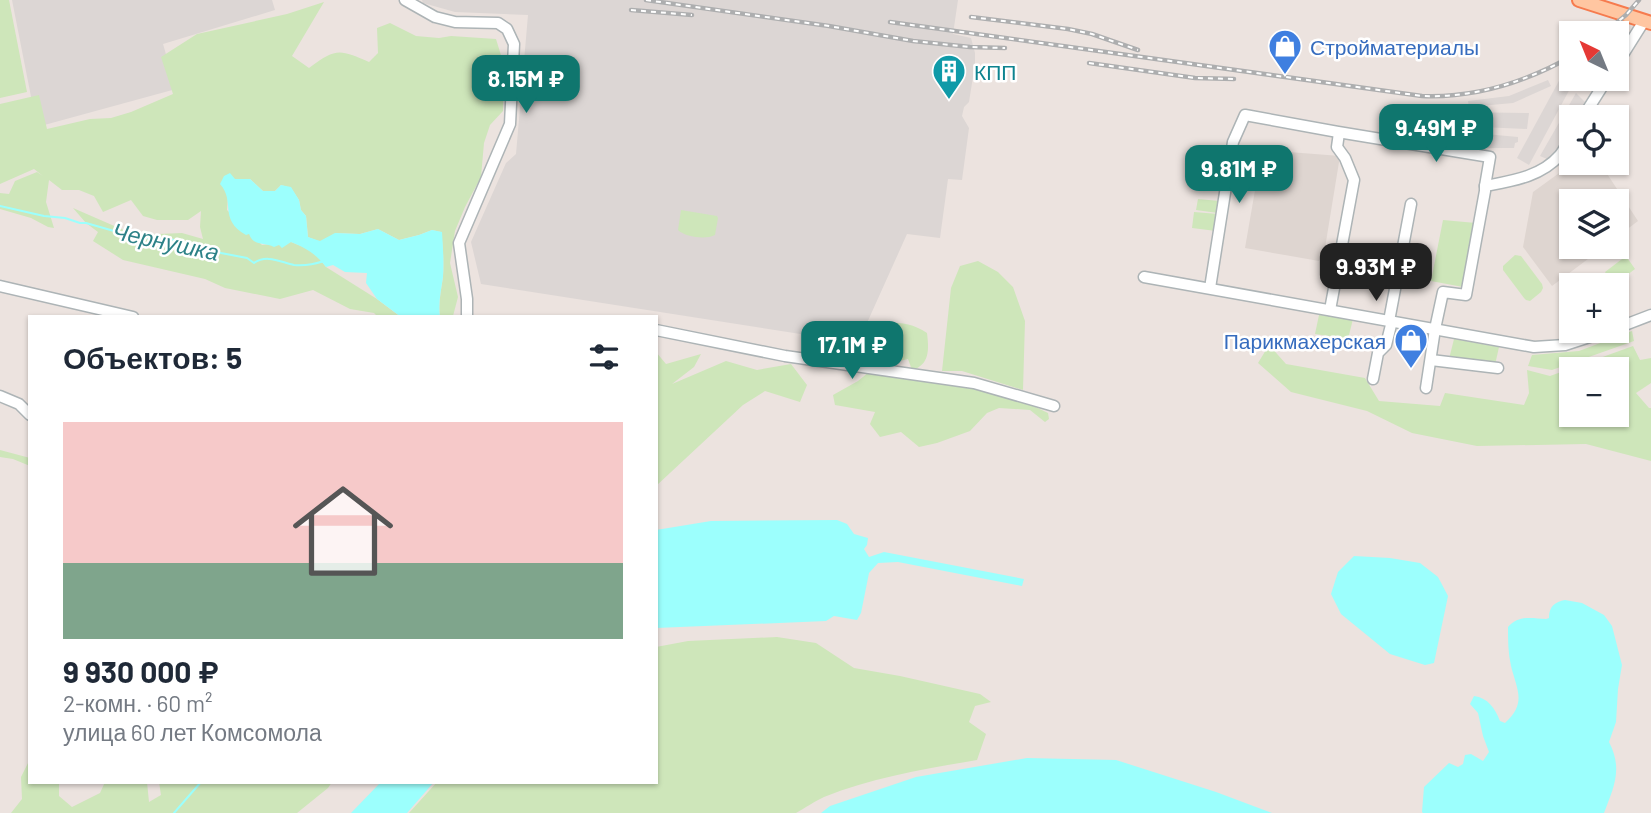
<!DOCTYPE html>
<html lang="ru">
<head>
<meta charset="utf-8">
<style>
	body { margin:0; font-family:Barlow,sans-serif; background:#f6f6f7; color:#1f2937; height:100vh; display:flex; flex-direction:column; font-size:26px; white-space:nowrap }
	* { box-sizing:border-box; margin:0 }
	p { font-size:23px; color:#747a83 }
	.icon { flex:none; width:38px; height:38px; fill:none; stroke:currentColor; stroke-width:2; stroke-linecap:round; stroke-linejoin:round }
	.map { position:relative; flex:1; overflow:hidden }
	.details { position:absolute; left:28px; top:315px; width:630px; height:469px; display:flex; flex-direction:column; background:#fff; border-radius:0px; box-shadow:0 2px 5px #0004 }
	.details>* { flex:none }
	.needle { width:46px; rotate:317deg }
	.buttons { position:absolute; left:1559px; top:21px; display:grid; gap:14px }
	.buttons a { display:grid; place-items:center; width:70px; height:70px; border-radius:0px; background:#fff; box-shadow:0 2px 5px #0004; font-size:35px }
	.price { position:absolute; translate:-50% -60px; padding:0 16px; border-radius:14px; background:#0f766e; color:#fff; font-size:23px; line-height:46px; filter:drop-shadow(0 2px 4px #0008) }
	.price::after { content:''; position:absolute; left:50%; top:42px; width:21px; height:16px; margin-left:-10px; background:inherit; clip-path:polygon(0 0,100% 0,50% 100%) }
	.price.on { background:#222; color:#fff }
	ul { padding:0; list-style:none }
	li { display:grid; align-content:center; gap:14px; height:371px; padding:0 35px }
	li+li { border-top:2px solid #e0e1e3 }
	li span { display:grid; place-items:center; height:217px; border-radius:0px; color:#555 }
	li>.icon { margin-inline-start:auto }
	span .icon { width:126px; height:126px; fill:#fffc; stroke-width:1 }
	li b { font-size:30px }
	h2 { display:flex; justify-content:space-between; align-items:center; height:84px; padding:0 35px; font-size:30px }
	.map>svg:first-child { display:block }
</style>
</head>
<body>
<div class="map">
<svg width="1651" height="813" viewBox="0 0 1651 813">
	<rect width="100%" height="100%" fill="#ece3df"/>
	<g fill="#dcd6d4">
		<polygon points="12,0 272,0 275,10 163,44 176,89 37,127"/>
		<polygon points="422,0 958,0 953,34 971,38 975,53 975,64 969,102 964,107 962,116 969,128 962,180 948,179 940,238 907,234 858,343 481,284 471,242 506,163 516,154 528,15 455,12 423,3"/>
		<polygon points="1560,79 1572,85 1529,165 1517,158"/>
		<polygon points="1548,80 1551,86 1513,103 1469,107 1468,101 1509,96"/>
		<polygon points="1576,93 1585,102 1576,117 1572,117 1571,125 1556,153 1547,159 1540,156"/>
		<polygon points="1434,107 1456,112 1529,113 1527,129 1458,126 1432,117"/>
		<polygon points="1485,134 1518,137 1518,142 1515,143 1514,148 1483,148"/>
	</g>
	<g fill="#ded5d0">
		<polygon points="1262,150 1340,156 1324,254 1319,261 1245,248"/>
		<polygon points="1573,163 1600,163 1638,221 1617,237 1617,201 1572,201 1572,247 1604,247 1552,286 1523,247 1533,192"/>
	</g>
	<g fill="#cee6ba" fill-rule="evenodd">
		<polygon points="0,0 9,0 27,92 0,98"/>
		<path d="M324 2 292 56 309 68C336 48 339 49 369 62L378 53 377 28 390 23 416 36 439 38 451 36 496 39 504 65 503 111 490 125 484 143 481 177 465 207 455 231 450 263 458 297 453 316 440 317C438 303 441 291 443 277 444 262 443 247 441 232L432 230 419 235 399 240 378 229 360 234 336 233 320 242 308 237 306 216 301 210 299 200 291 188 281 185 275 191H263L250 179H235L224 188 228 196 227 210 262 245 291 242 306 248 317 255 326 267 377 299 401 317H378L374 313 350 309 313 290 280 299 225 288 205 279 123 260 93 241 98 232 86 223 73 208 135 235 182 233 203 239 200 227 201 211 188 220H157L143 216 131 200 103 212 94 196 79 190H62L49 180 46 202 54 228 48 227 31 218 0 209V193L9 194 15 181 37 172 43 176 34 169 0 184V104L39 95 47 129 90 119 111 118 131 112 173 94 161 57 197 34 287 14Z"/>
		<polygon points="1198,199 1219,201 1218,213 1196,210"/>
		<path d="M681 210 717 216 718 218 715 235C706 240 685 237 678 230Z"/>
		<polygon points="1194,212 1218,214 1216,231 1192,228"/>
		<polygon points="1443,220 1476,223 1463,287 1431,281"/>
		<polygon points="1515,255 1521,256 1542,284 1543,288 1541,292 1530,301 1526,300 1524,298 1503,270 1503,266"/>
		<polygon points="1626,256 1635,269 1614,285 1605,272"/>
		<polygon points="978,261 998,272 1013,287 1025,321 1023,390 962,371 942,371 951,288 960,266"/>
		<polygon points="1319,315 1353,319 1348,339 1315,334"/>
		<path d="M887 322C903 323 914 324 927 333 929 349 930 365 912 370L908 359 883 365 865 361 859 351C864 343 864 336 868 328Z"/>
		<polygon points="1632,331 1634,341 1552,370 1528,366 1532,355 1579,351"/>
		<polygon points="1454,339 1499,347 1495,365 1449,359"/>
		<path d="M1269 345 1286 364 1365 378 1379 401 1440 406 1445 393 1524 405 1529 393 1527 370 1550 376 1633 346 1640 360 1651 358V383L1636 393 1649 408H1651V461L1586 444 1477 446 1412 433 1367 411 1291 392 1258 363ZM1572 369H1617V415H1572Z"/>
		<polygon points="656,352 666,364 701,354 694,367 672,384 726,361 757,370 791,364 807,385 800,402 765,391 743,405 656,486"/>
		<polygon points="869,372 978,389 1023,401 1048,413 1049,419 1045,422 1030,410 999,408 987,413 970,431 937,443 919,447 901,432 880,437 870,424 875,412 835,405 833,395 858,381"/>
		<polygon points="0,450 30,458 30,466 13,459 0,457"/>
		<path d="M777 637 816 643 854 668 900 676 980 694 991 702 975 706 969 722 986 734 977 760C926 769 873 777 824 797 815 801 805 808 796 813H409L437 782H656V647L688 641Z"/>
		<polygon points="30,759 30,782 59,782 59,796 72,807 100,793 105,782 147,782 149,802 161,795 159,782 332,782 328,788 297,813 11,813 22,799 21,777"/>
	</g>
	<g fill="#9cfffd">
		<path d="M230 173 235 179H250L263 191H275L281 185 291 187 299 200 301 210 306 216 308 237 320 241 335 233 360 234 378 229 399 240 419 235 432 230 442 232C443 247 444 262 443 277 441 291 438 303 440 317H401L377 299 366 283 367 273 345 272 333 265 326 267C316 254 306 248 291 242L282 248 279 245 274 247C264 242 254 247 249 234L246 235C218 219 236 202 220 184L224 176Z"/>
		<polygon points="837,520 847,524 854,534 868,538 867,545 864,549 869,557 884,552 1024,579 1022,586 898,562 878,563 869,573 861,613 857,620 834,616 826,621 656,628 656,530 711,521"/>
		<polygon points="1354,556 1390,558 1420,563 1438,577 1448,596 1434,663 1425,665 1390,654 1341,614 1331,594 1338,572"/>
		<path d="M1565 600 1582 603 1604 615 1612 626 1622 665 1618 689 1616 722 1609 742C1623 769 1614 787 1604 813H1423L1422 812 1424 787 1449 763 1458 767 1463 764 1465 755 1471 754 1483 761 1489 752 1483 736 1478 713 1470 704 1474 696C1488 698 1495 708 1500 721L1505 723C1527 703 1517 690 1511 666 1508 653 1508 640 1508 627 1519 615 1531 618 1546 619L1549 618C1549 606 1555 602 1565 600Z"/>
		<polygon points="1027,758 1116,760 1216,792 1272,813 821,813 830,806 916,777"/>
		<polygon points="381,782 434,782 407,813 351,813"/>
	</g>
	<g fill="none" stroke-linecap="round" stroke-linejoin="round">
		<g stroke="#9cfffd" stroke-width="2">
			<path d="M0 206 44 216 65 218 80 223H86L121 233 130 237 169 239 202 246 221 253 247 258 254 263C267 254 280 262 294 265 303 266 315 264 324 261"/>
			<polyline points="174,813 201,782"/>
		</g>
		<defs>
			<g id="minor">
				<polyline points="405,0 435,17 455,22 498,23 507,29 514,44 510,124 459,243 467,299 467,317"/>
				<polyline points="1617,64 1644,21"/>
				<polyline points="1583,117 1607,79"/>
				<polyline points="1144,277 1534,347 1565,345 1608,331"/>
				<polyline points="0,286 133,317"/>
				<path d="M1210 288 1233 142 1245 115 1338 132 1490 157 1485 186C1511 181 1541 177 1560 155 1564 150 1568 142 1572 136"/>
				<polyline points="1330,310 1354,180 1345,158 1337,147 1339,133"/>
				<polyline points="1389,321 1411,204"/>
				<polyline points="1617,328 1651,315"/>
				<polyline points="656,330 785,356 974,383 1054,406"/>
				<polyline points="1431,360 1498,368"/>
				<polyline points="1373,379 1378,353 1386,345 1392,321"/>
				<polyline points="1426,388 1435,329 1443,292 1466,295 1485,191 1485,186"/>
				<polyline points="0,396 19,404 30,415"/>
			</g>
			<polyline id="major" points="1579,0 1651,23"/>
		</defs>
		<use href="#minor" stroke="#adb4b6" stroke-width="13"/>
		<use href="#major" stroke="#f67b4e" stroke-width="16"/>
		<use href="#minor" stroke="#fff" stroke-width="10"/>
		<use href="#major" stroke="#ffc6a1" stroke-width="12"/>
		<defs>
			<g id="rail">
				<polyline points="646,0 829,26 913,41 970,47 1005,48"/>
				<polyline points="631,10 692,15"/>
				<polyline points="971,17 1068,29 1092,34 1138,50"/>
				<path d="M890 22 1422 96C1474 98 1526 82 1572 56"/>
				<polyline points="1604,33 1626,15 1639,0"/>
				<polyline points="1089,63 1195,78 1234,79"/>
			</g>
		</defs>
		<use href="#rail" stroke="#adaeaf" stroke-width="4.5"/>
		<use href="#rail" stroke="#fff" stroke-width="2" stroke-dasharray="5" stroke-linecap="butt"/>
	</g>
	<defs>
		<symbol id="shop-pin" viewBox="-11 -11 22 30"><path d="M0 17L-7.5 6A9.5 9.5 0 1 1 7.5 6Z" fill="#3f7fe0" stroke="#fff"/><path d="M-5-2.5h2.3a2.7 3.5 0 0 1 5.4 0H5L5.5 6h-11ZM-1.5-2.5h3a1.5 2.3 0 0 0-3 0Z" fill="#fff"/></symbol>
		<symbol id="building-pin" viewBox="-11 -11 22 30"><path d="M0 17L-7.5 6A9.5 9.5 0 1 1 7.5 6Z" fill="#0f9aa8" stroke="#fff"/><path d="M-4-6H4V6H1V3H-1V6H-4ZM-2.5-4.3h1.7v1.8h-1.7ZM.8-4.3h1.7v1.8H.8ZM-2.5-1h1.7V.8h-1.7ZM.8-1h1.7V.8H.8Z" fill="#fff"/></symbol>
	</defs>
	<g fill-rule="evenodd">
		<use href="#shop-pin" x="1266" y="27" width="38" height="52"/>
		<use href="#building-pin" x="930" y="52" width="38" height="52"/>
		<use href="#shop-pin" x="1392" y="321" width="38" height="52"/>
	</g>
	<g text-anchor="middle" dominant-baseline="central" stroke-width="5" stroke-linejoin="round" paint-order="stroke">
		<g font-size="21" fill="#366cbe" stroke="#fff" text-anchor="start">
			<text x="1310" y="46">Стройматериалы</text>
			<text x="1386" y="340" text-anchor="end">Парикмахерская</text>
		</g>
		<g font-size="21" fill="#0d838f" stroke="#fff" text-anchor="start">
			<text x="974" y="71">КПП</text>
		</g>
		<g font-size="23" font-style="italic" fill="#2c8187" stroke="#fff">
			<text transform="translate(166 241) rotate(12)">Чернушка</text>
		</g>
	</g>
</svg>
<div class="buttons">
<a><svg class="needle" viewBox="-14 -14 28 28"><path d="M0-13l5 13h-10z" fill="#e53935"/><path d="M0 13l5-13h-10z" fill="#747a83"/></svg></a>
<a><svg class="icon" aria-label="locate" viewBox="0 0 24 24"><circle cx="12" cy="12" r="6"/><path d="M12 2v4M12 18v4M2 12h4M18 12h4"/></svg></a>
<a><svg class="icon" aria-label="layers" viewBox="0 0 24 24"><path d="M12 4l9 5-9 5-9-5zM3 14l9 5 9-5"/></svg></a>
<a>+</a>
<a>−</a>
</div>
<b class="price" style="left:526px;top:115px">8.15M ₽</b>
<b class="price" style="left:1436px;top:164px">9.49M ₽</b>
<b class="price" style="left:1239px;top:205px">9.81M ₽</b>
<b class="price on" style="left:1376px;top:303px">9.93M ₽</b>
<b class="price" style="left:852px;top:381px">17.1M ₽</b>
<section class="details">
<h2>Объектов: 5<svg class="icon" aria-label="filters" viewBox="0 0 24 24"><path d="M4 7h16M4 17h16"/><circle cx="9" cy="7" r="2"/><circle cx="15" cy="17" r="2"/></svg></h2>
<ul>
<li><span style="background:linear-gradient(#f6c9c9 65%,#7fa58c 0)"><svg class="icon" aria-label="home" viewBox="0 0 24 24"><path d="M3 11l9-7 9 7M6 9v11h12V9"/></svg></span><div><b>9 930 000 ₽</b><p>2-комн. · 60 m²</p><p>улица 60 лет Комсомола</p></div></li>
</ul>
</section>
</div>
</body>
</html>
